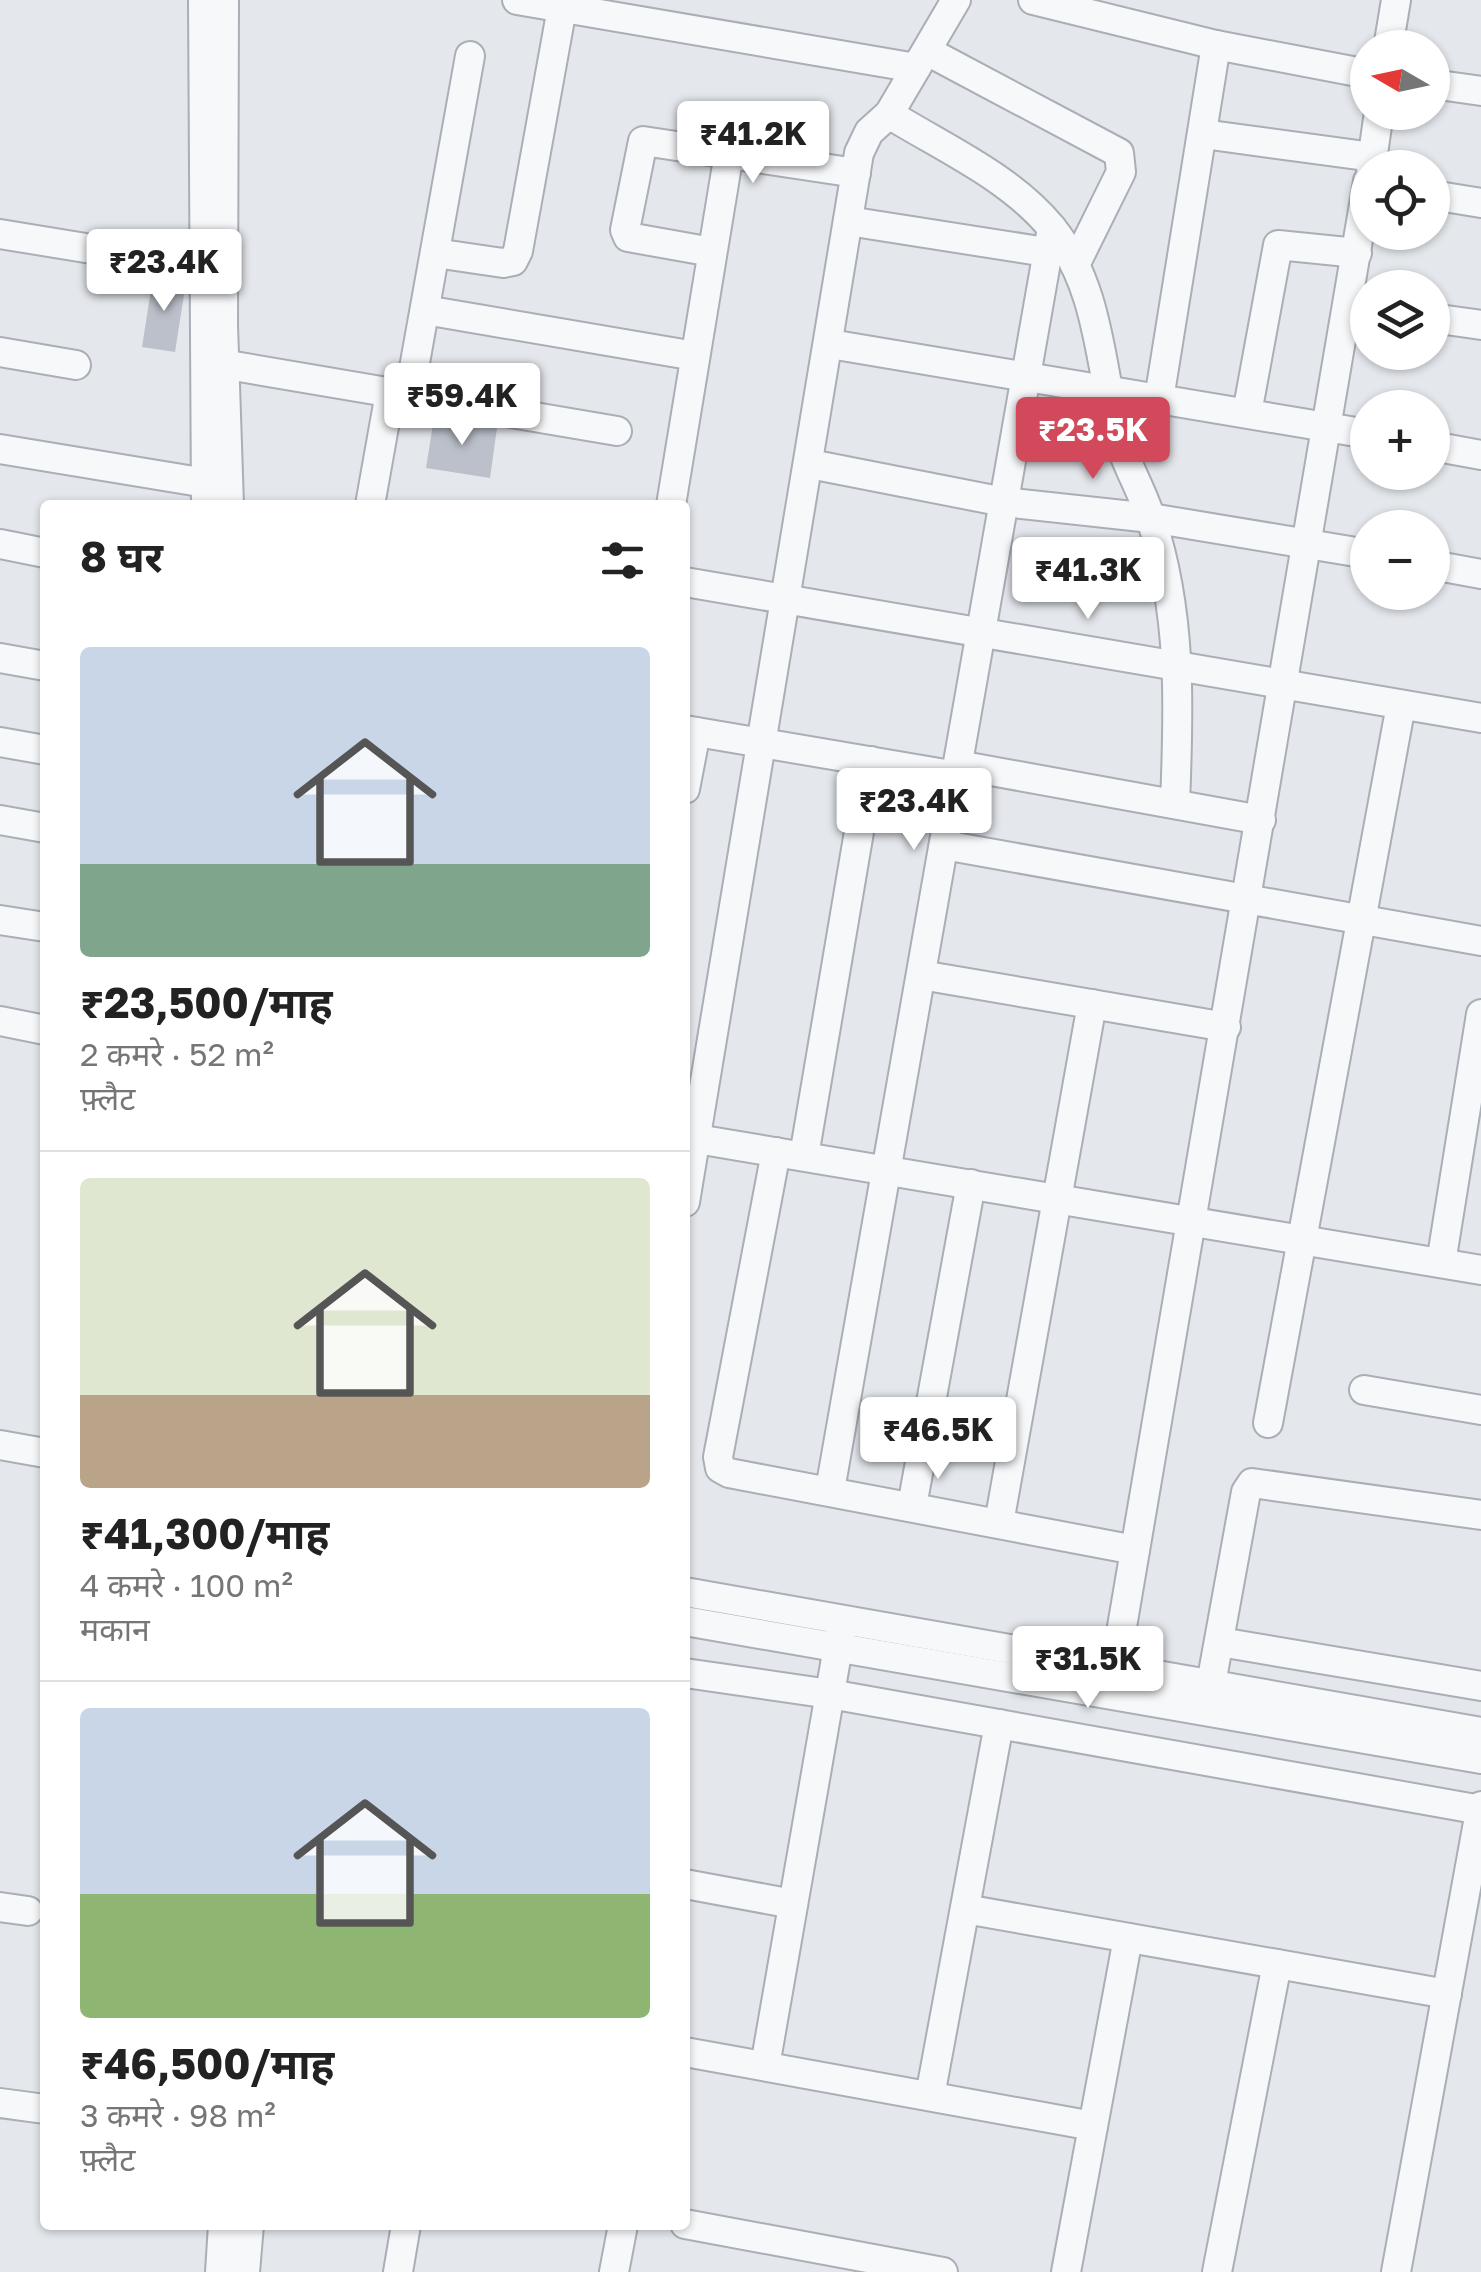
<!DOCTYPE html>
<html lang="hi">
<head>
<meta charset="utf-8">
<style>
	body { margin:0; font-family:"Golos Text","Noto Sans Devanagari",sans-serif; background:#f2f2f2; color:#222; height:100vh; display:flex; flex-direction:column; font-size:38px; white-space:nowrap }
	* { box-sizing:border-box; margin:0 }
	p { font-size:32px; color:#767676 }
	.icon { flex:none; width:55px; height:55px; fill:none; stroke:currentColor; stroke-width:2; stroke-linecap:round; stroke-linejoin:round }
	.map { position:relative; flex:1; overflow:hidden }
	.panel { position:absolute; left:40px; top:500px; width:650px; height:1730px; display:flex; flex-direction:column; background:#fff; border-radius:10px; box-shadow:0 2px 8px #0004 }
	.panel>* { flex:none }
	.needle { width:65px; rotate:279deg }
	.fabs { position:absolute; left:1350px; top:30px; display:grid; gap:20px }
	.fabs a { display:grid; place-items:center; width:100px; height:100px; border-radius:50%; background:#fff; box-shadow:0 2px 8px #0004; font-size:50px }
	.price { position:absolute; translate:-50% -85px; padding:0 22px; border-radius:10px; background:#fff; color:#222; font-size:32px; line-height:65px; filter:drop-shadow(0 2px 5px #0008) }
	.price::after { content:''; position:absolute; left:50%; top:60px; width:30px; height:22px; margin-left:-15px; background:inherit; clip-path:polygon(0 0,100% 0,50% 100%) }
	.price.current { background:#d1495b; color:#fff }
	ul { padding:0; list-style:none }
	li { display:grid; align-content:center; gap:20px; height:530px; padding:0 40px }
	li+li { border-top:2px solid #e0e0e0 }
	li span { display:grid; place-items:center; height:310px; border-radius:10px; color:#555 }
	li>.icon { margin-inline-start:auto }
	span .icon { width:180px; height:180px; fill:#fffc; stroke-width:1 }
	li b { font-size:42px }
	h2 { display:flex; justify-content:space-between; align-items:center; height:120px; padding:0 40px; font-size:42px }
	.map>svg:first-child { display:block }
</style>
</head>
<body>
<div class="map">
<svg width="1481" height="2272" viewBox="0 0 1481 2272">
	<rect width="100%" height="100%" fill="#e4e7ec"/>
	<g fill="#bbc0ca">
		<polygon points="153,277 186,282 175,352 142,347"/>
		<polygon points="434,418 497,428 490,478 426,468"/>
	</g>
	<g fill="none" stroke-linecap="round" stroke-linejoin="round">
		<defs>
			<g id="minor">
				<polyline points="203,0 206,505"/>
				<polyline points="224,0 223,325 229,505"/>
				<polyline points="517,0 916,68"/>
				<polyline points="1033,0 1216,45 1368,74"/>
				<polyline points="1388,48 1396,0"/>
				<polyline points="929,52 1119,153 1121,172 1075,265"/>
				<polyline points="1432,84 1481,91"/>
				<path d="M889 114C942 147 1010 177 1051 227 1099 285 1100 364 1117 434 1125 463 1142 490 1151 519 1182 613 1179 706 1175 804"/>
				<polyline points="1203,134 1373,157"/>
				<polyline points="1371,168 1379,112"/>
				<polyline points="1432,195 1481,203"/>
				<polyline points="848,221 1046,252"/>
				<polyline points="0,234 220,270"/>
				<polyline points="712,252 628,237 625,230 643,141 856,173"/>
				<polyline points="435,253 503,263 513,261 518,251 562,8"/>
				<polyline points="425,310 695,356"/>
				<polyline points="1432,318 1481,325"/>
				<polyline points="830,344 1368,434"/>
				<polyline points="0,352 76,365"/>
				<polyline points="210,362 617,431"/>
				<polyline points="409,396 470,56"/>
				<polyline points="1159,399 1216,45"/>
				<polyline points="1247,413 1278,245 1357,253"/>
				<polyline points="1432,446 1481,455"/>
				<polyline points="0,449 206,483"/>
				<polyline points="810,464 1004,502 1151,518 1368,554"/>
				<polyline points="370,505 390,393"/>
				<polyline points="671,505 729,153"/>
				<polyline points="0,544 45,553"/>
				<polyline points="1432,565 1481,574"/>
				<polyline points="685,582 1481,718"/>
				<polyline points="0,658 45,666"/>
				<polyline points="685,730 957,776"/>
				<polyline points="0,742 45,750"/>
				<polyline points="958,765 1261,820"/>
				<polyline points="685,789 696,732"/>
				<polyline points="0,820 45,828"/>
				<polyline points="944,845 1481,941"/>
				<polyline points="0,920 45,927"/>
				<polyline points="921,975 1226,1027"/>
				<polyline points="0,1021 45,1030"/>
				<polyline points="685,1137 1481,1270"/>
				<polyline points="776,1152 718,1457 720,1468 729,1473 1135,1550"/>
				<polyline points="804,1156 871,761"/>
				<polyline points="685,1202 859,153 869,132 889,114 956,0"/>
				<polyline points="1441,1263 1481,1014"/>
				<polyline points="1364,1390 1481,1410"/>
				<polyline points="1268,1423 1401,705"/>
				<polyline points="0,1445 45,1453"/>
				<polyline points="830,1490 1052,228"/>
				<polyline points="912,1506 971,1184"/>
				<polyline points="999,1523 1092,1004"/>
				<polyline points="685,1592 1481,1732"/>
				<polyline points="685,1621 1481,1759"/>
				<polyline points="1220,1642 1481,1686"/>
				<polyline points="1115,1668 1368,181"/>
				<polyline points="685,1673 830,1694 1481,1810"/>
				<polyline points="1211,1684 1246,1492 1252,1483 1481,1515"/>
				<polyline points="685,1884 793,1904"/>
				<polyline points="0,1907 28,1911"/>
				<polyline points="965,1909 1447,1994"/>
				<polyline points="685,2052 1093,2126"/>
				<polyline points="765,2066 841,1630"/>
				<polyline points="930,2096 999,1724"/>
				<polyline points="0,2103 45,2109"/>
				<polyline points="685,2224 943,2272"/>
				<polyline points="220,2272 223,2225"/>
				<polyline points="245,2272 249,2225"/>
				<polyline points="398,2272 406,2225"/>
				<polyline points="614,2272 623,2225"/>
				<polyline points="1066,2272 1128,1938"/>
				<polyline points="1217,2272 1277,1964"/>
				<polyline points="1396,2272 1481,1806"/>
			</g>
		</defs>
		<use href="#minor" stroke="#a9aeb7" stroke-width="32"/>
		<use href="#minor" stroke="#f7f8fa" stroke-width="28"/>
	</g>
</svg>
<div class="fabs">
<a><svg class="needle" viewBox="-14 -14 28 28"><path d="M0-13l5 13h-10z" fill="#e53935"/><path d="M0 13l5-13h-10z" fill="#767676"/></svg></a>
<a><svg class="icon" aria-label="locate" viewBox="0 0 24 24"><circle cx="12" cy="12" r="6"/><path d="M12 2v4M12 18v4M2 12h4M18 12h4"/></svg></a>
<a><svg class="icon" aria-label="layers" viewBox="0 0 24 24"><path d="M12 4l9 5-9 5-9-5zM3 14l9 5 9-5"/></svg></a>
<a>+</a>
<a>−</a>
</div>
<b class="price" style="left:753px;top:186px">₹41.2K</b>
<b class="price" style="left:164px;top:314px">₹23.4K</b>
<b class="price" style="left:462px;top:448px">₹59.4K</b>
<b class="price current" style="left:1093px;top:482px">₹23.5K</b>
<b class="price" style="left:1088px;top:622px">₹41.3K</b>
<b class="price" style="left:914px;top:853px">₹23.4K</b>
<b class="price" style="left:938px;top:1482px">₹46.5K</b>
<b class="price" style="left:1088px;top:1711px">₹31.5K</b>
<section class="panel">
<h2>8 घर<svg class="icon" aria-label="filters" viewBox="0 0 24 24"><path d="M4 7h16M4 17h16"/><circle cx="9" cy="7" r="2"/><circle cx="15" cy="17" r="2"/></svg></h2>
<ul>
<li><span style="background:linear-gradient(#c9d6e8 70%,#7fa58c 0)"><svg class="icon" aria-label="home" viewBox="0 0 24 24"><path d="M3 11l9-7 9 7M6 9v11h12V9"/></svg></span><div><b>₹23,500/माह</b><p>2 कमरे · 52 m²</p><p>फ़्लैट</p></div></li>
<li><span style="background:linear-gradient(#dfe7d0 70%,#b9a48a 0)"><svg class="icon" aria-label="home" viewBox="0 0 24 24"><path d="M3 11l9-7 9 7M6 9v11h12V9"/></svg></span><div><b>₹41,300/माह</b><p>4 कमरे · 100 m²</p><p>मकान</p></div></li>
<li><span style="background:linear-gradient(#c9d6e8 60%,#8fb573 0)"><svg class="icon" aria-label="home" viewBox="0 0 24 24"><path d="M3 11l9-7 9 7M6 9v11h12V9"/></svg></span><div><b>₹46,500/माह</b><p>3 कमरे · 98 m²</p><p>फ़्लैट</p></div></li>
</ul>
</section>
</div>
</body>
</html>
